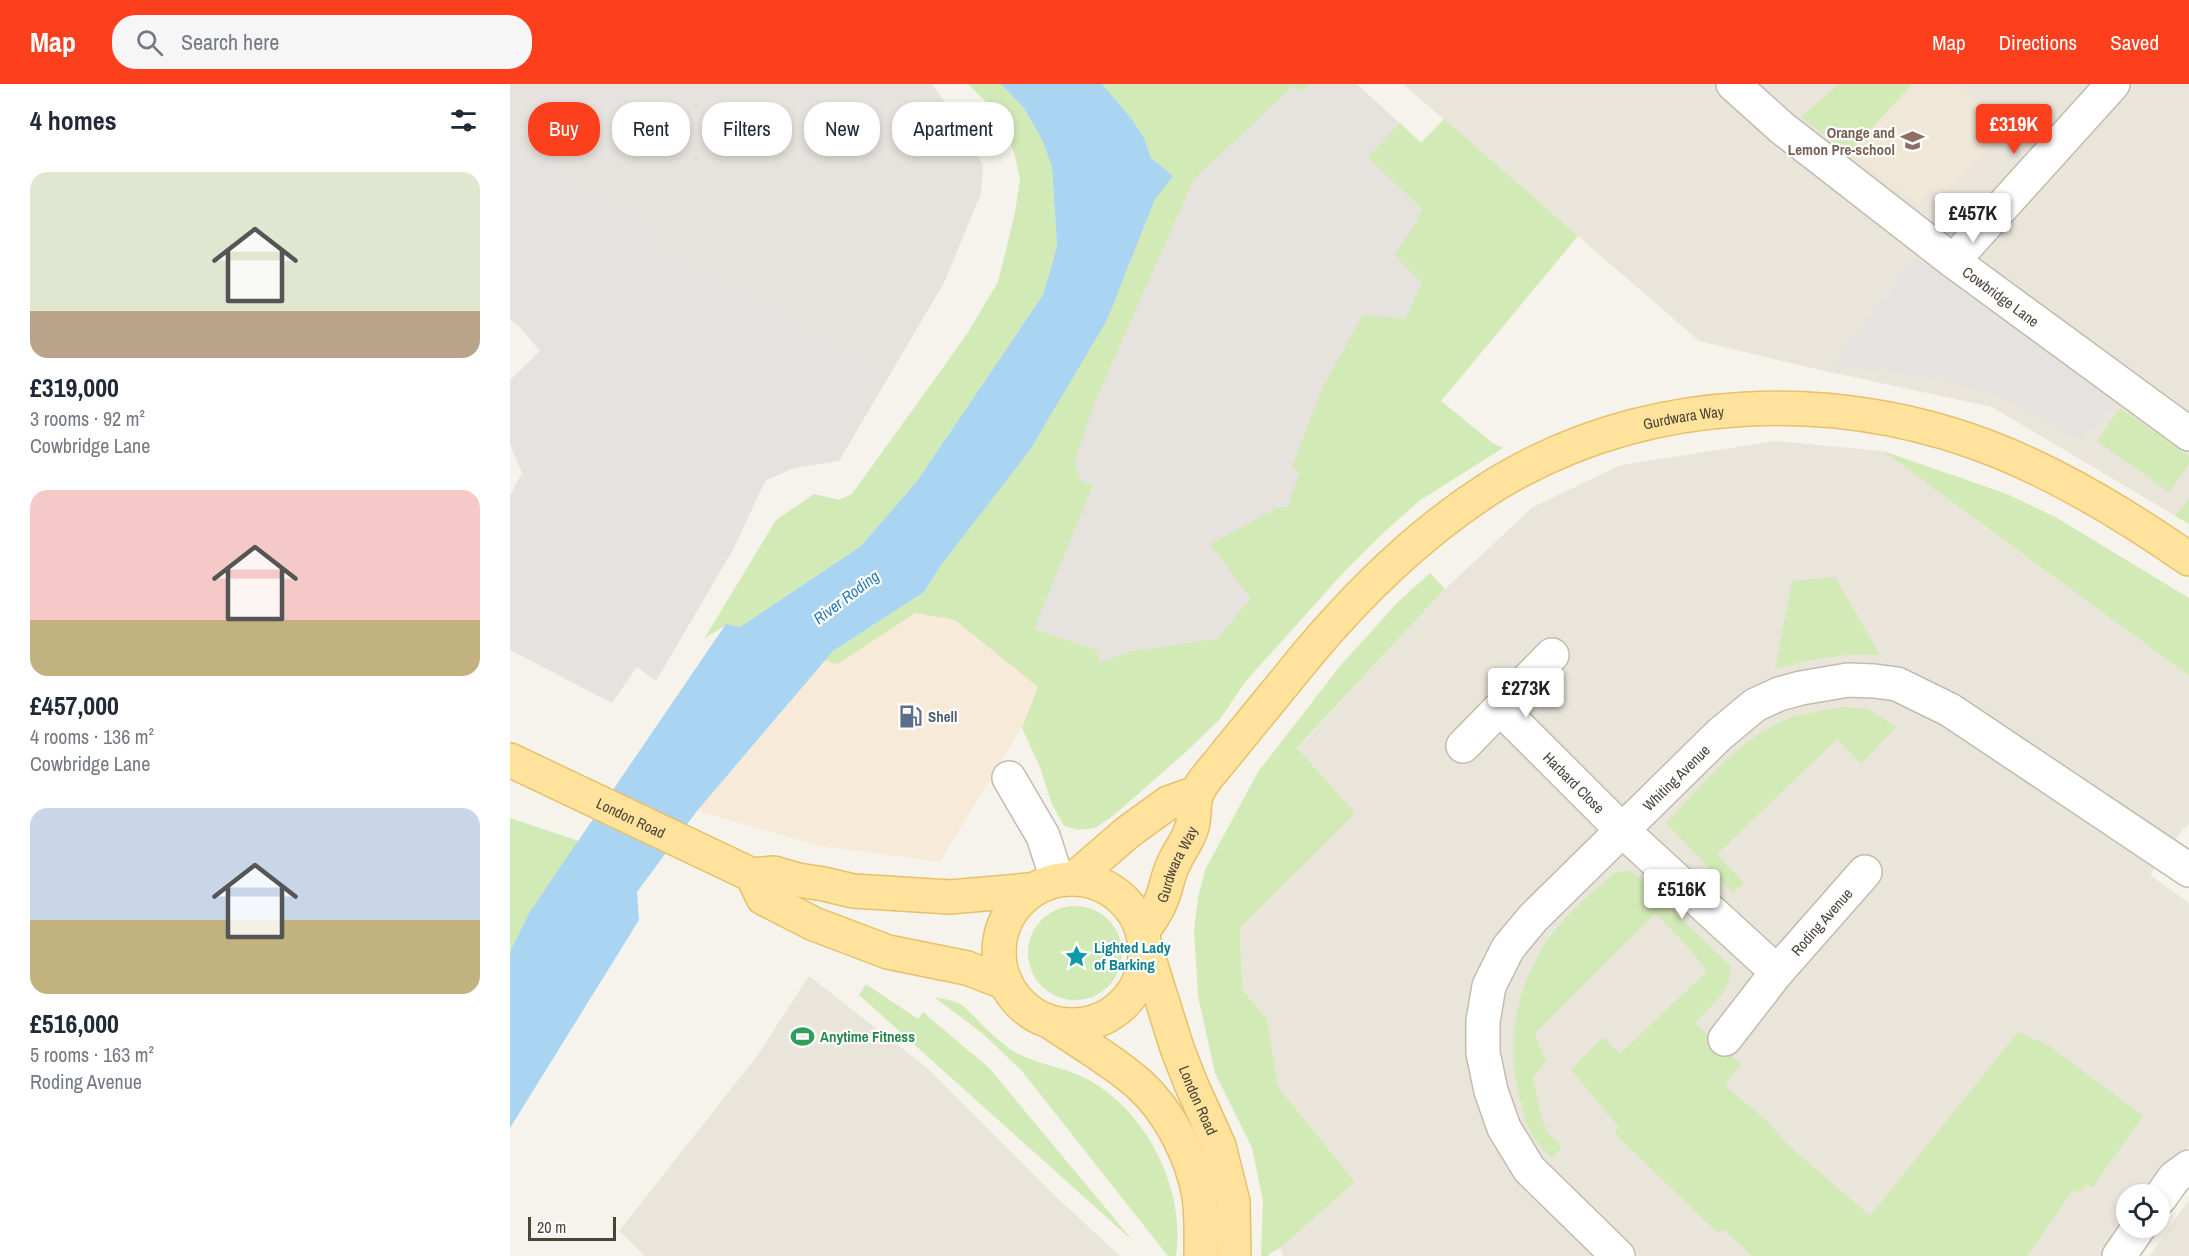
<!DOCTYPE html>
<html lang="en">
<head>
<meta charset="utf-8">
<style>
	body { margin:0; font-family:"Archivo Narrow",sans-serif; background:#f6f6f7; color:#1f2937; height:100vh; display:flex; flex-direction:column; font-size:22px; white-space:nowrap }
	* { box-sizing:border-box; margin:0 }
	p { font-size:20px; color:#747a83 }
	.icon { flex:none; width:33px; height:33px; fill:none; stroke:currentColor; stroke-width:2; stroke-linecap:round; stroke-linejoin:round }
	.map { position:relative; flex:1; overflow:hidden }
	.sheet { display:flex; flex-direction:column; background:#fff; width:510px }
	.sheet>* { flex:none }
	.guide { position:absolute; left:18px; top:18px; width:570px; height:54px; display:flex; gap:12px }
	.fabs { position:absolute; left:1606px; top:1100px; display:grid; gap:12px }
	.fabs a { display:grid; place-items:center; width:54px; height:54px; border-radius:50%; background:#fff; box-shadow:0 3px 9px #0003; font-size:30px }
	.scale { position:absolute; left:18px; bottom:15px; width:88px; box-sizing:border-box; padding-left:6px; border:3px solid #4b4439; border-top:0; font-size:16px; line-height:21px; white-space:nowrap; color:#4b4439; -webkit-text-stroke:4px #fff; paint-order:stroke }
	.price { position:absolute; translate:-50% -51px; padding:0 14px; border-radius:6px; background:#fff; color:#222; font-size:20px; line-height:39px; filter:drop-shadow(0 2px 3px #0008) }
	.price::after { content:''; position:absolute; left:50%; top:36px; width:18px; height:14px; margin-left:-9px; background:inherit; clip-path:polygon(0 0,100% 0,50% 100%) }
	.price.on { background:#fc3f1d; color:#fff }
	ul { padding:0; list-style:none }
	li { display:grid; align-content:center; gap:12px; height:318px; padding:0 30px }
	li span { display:grid; place-items:center; height:186px; border-radius:18px; color:#555 }
	li>.icon { margin-inline-start:auto }
	span .icon { width:108px; height:108px; fill:#fffc; stroke-width:1 }
	li b { font-size:26px }
	h2 { display:flex; justify-content:space-between; align-items:center; height:72px; padding:0 30px; font-size:26px }
	.tag { padding:0 21px; border-radius:24px; background:#fff; box-shadow:0 3px 9px #0003; font-size:21px; line-height:54px }
	.tag.on { background:#fc3f1d; color:#fff }
	header { display:flex; align-items:center; gap:36px; box-sizing:border-box; height:84px; padding:0 30px; background:#fc3f1d; color:#fff }
	header strong { font-size:28px }
	nav { display:flex; gap:33px; margin-inline-start:auto; font-size:21px }
	.search { width:420px; height:54px; background:#f6f6f7; display:flex; align-items:center; gap:15px; box-sizing:border-box; padding:0 21px; border-radius:24px; color:#747a83; font-size:22px }
	main { display:flex; flex:1; min-height:0 }
	.map>svg:first-child { display:block }
</style>
</head>
<body>
<header>
<strong>Map</strong>
<div class="search"><svg class="icon" aria-label="search" viewBox="0 0 24 24"><circle cx="10" cy="10" r="6"/><path d="M15 15l6 6"/></svg>Search here</div>
<nav><a>Map</a><a>Directions</a><a>Saved</a></nav>
</header>
<main>
<section class="sheet">
<h2>4 homes<svg class="icon" aria-label="filters" viewBox="0 0 24 24"><path d="M4 7h16M4 17h16"/><circle cx="9" cy="7" r="2"/><circle cx="15" cy="17" r="2"/></svg></h2>
<ul>
<li><span style="background:linear-gradient(#dfe7d0 75%,#b9a48a 0)"><svg class="icon" aria-label="home" viewBox="0 0 24 24"><path d="M3 11l9-7 9 7M6 9v11h12V9"/></svg></span><div><b>£319,000</b><p>3 rooms · 92 m²</p><p>Cowbridge Lane</p></div></li>
<li><span style="background:linear-gradient(#f6c9c9 70%,#c2b280 0)"><svg class="icon" aria-label="home" viewBox="0 0 24 24"><path d="M3 11l9-7 9 7M6 9v11h12V9"/></svg></span><div><b>£457,000</b><p>4 rooms · 136 m²</p><p>Cowbridge Lane</p></div></li>
<li><span style="background:linear-gradient(#c9d6e8 60%,#c2b280 0)"><svg class="icon" aria-label="home" viewBox="0 0 24 24"><path d="M3 11l9-7 9 7M6 9v11h12V9"/></svg></span><div><b>£516,000</b><p>5 rooms · 163 m²</p><p>Roding Avenue</p></div></li>
</ul>
</section>
<div class="map">
<svg width="1679" height="1172" viewBox="0 0 1679 1172">
	<rect width="100%" height="100%" fill="#f6f3ec"/>
	<g fill="#eae5da">
		<polygon points="893,0 1679,0 1679,440 1482,323 1306,285 1189,257"/>
		<polygon points="1265,357 1373,367 1679,592 1679,740 1673,745 1640,791 1679,819 1679,1062 1670,1070 1641,1110 1617,1110 1617,1143 1597,1172 773,1172 770,1164 845,1098 768,1003 757,935 732,905 730,844 844,729 787,665 935,505 1023,423 1111,381"/>
		<polygon points="299,892 416,983 543,1110 610,1172 135,1172 109,1147 247,972"/>
		<polygon points="1679,1117 1679,1172 1640,1172 1670,1128"/>
	</g>
	<polygon fill="#f7ead8" points="414,508 556,617 511,644 430,778 309,762 187,727 323,567"/>
	<g fill="#e6e2dd">
		<polygon points="0,0 422,0 442,29 473,81 471,109 435,197 329,377 278,385 0,236"/>
		<polygon points="784,0 791,8 800,0 847,0 911,59 1035,157 711,582 564,640 431,481 645,115"/>
	</g>
	<polygon fill="#efe8d6" points="1329,0 1449,0 1498,43 1431,113 1422,106 1407,119 1338,70 1291,33"/>
	<g fill="#d2eab5">
		<polygon points="458,0 491,0 514,24 533,58 542,83 547,162 533,211 407,397 351,462 230,543 216,541 194,555 266,436 304,410 329,416 342,410 457,250 488,198 505,129 510,94 504,68 490,40 476,18"/>
		<polygon points="592,0 800,0 791,8 784,1 684,95 584,320 564,380 572,398 583,401 524,545 589,567 589,579 618,568 707,555 741,514 700,460 767,424 778,423 789,389 782,383 812,304 853,231 895,235 912,199 885,171 913,126 858,73 890,39 911,59 934,35 1068,152 931,317 983,359 993,364 909,417 872,450 834,488 736,597 710,635 677,667 603,732 585,744 568,746 554,742 542,720 530,683 512,644 528,603 445,536 405,529 328,580 315,576 323,567 414,508 431,481 520,366 597,236 645,115 662,92 641,74 634,54 621,34"/>
		<polygon points="1329,0 1402,0 1338,70 1291,33"/>
		<polygon points="1610,324 1679,372 1679,380 1659,408 1587,357"/>
		<polygon points="1373,367 1497,410 1547,434 1679,514 1679,592"/>
		<polygon points="1679,415 1679,440 1665,432"/>
		<polygon points="920,489 935,505 787,664 845,729 730,844 732,905 757,935 768,1003 845,1098 770,1164 759,1170 759,1172 751,1172 753,1117 742,1064 705,989 688,912 684,846 688,814 695,786 748,688 830,582 887,519"/>
		<path d="M1325 493 1370 571C1332 568 1301 576 1265 585L1282 497Z"/>
		<path d="M1334 623 1358 625 1386 643 1351 680 1327 655 1207 770 1234 799 1223 809 1156 739C1192 702 1229 654 1279 634 1297 628 1316 626 1334 623Z"/>
		<polygon points="0,734 69,757 19,829 0,868"/>
		<path d="M1111 787H1120L1127 792 1221 883C1222 907 1200 922 1185 939L1232 981 1222 991 1215 1002 1256 1036 1279 1062 1360 1132 1508 948 1538 961 1633 1032 1582 1104 1576 1100 1569 1110 1563 1106 1517 1172H1242L1213 1145 1208 1149 1104 1049 1109 1043 1061 986 1093 953 1110 970 1197 887 1174 859 1145 830 1025 949 1036 978 1023 993 1031 1033 1038 1049 1052 1063 1042 1074C1035 1066 1026 1058 1021 1049 1015 1039 1013 1026 1010 1015 994 955 1007 896 1045 846 1062 825 1085 807 1104 789Z"/>
		<circle cx="565" cy="869" r="47"/>
		<polygon points="356,900 408,935 413,928 479,984 623,1157 349,911"/>
		<path d="M424 913C432 915 443 916 450 920 455 922 460 929 464 932 476 945 490 959 505 968 528 981 554 983 577 995 637 1027 676 1105 666 1172H658L511 986 472 949Z"/>
	</g>
	<g fill="#e5e3e0">
		<polygon points="0,66 139,144 130,161 363,286 316,369 255,397 224,464 146,597 127,583 102,619 0,566 0,412 12,389 0,360 0,296 30,267 0,232"/>
		<polygon points="1405,173 1604,319 1573,358 1485,310 1417,292 1321,281"/>
	</g>
	<polygon fill="#a9d4f2" points="491,0 592,0 621,34 634,54 641,74 663,92 645,115 597,236 520,366 431,481 414,508 323,567 187,727 127,808 129,836 0,1044 0,868 19,829 216,540 230,543 351,462 407,397 533,211 547,162 542,83 533,58 514,24"/>
	<g fill="none" stroke-linecap="round" stroke-linejoin="round">
		<defs>
			<g id="minor">
				<path id="s1" d="M1223 0 1272 44 1443 177 1679 350"/>
				<polyline points="1443,177 1603,0"/>
				<path id="s2" d="M990 624 1112 746 1267 888"/>
				<polyline points="953,662 1042,571"/>
				<polyline points="499,694 533,752 547,795"/>
				<path id="s3" d="M1215 955 1267 888 1355 788"/>
				<polyline points="1650,1114 1664,1094 1679,1083"/>
				<path id="s4" d="M1108 1172 1019 1085 994 1044 981 1007 973 969V937L979 902 998 864 1023 834 1209 651 1245 621 1269 610 1291 604 1338 596 1364 597 1387 600 1440 626 1679 786"/>
				<polyline points="1609,1172 1629,1143"/>
			</g>
			<g id="major">
				<path id="s5" d="M0 676 242 791 264 789 288 796 314 800 343 807 440 813 519 806"/>
				<polyline points="242,791 253,814 304,840 378,868 457,884 496,899"/>
				<polyline points="566,793 618,748 658,719 686,709"/>
				<circle cx="562" cy="868" r="73"/>
				<path id="s6" d="M633 847C639 838 646 829 650 819 656 807 657 793 663 781 668 769 677 758 681 746 686 734 682 718 688 707 694 694 707 682 716 670 743 637 769 605 796 572 851 506 915 444 988 399 1138 309 1328 303 1488 367 1555 394 1620 434 1679 475"/>
				<path id="s7" d="M636 865 667 964 681 1000 709 1062 723 1118 724 1172"/>
				<path d="M542 939C571 959 603 977 629 1000 659 1027 682 1072 689 1112 692 1132 691 1152 691 1172"/>
			</g>
		</defs>
		<use href="#minor" stroke="#c2bbae" stroke-width="36"/>
		<use href="#major" stroke="#e6c16a" stroke-width="36"/>
		<use href="#minor" stroke="#fff" stroke-width="33"/>
		<use href="#major" stroke="#ffe39c" stroke-width="33"/>
	</g>
	<defs>
		<symbol id="school-bare" viewBox="-9 -9 18 18"><path d="M0-5L7-2L0 1L-7-2ZM-4 1L0 2.5L4 1V4Q0 6-4 4Z" fill="#8d6e63" stroke="#fff" stroke-width="2.5" paint-order="stroke"/></symbol>
		<symbol id="fuel-bare" viewBox="-9 -9 18 18"><path d="M-5.5-6h7V0h2V4h1.3V-2.5L3-4.5l.8-.8L6-3V5H2.5V1h-1V6h-7ZM-4.2-4.7v3.2H.2V-4.7Z" fill="#5c6f8a" stroke="#fff" stroke-width="2.5" paint-order="stroke"/></symbol>
		<symbol id="sight-bare" viewBox="-9 -9 18 18"><path d="M0-6L1.8-2.2L6-1.7L2.9 1.2L3.7 5.4L0 3.3L-3.7 5.4L-2.9 1.2L-6-1.7L-1.8-2.2Z" fill="#0f9aa8" stroke="#fff" stroke-width="2.5" paint-order="stroke"/></symbol>
		<symbol id="stadium-bare" viewBox="-9 -9 18 18"><path d="M0-5a6.5 5 0 1 0 0 10a6.5 5 0 1 0 0-10ZM-3.5-1.8h7v3.6h-7Z" fill="#2e9e5b" stroke="#fff" stroke-width="2.5" paint-order="stroke"/></symbol>
	</defs>
	<g fill-rule="evenodd">
		<use href="#school-bare" x="1386" y="40" width="33" height="33"/>
		<use href="#fuel-bare" x="384" y="616" width="33" height="33"/>
		<use href="#sight-bare" x="550" y="856" width="33" height="33"/>
		<use href="#stadium-bare" x="276" y="936" width="33" height="33"/>
	</g>
	<g text-anchor="middle" dominant-baseline="central" stroke-width="4.5" stroke-linejoin="round" paint-order="stroke">
		<g font-size="15" font-weight="bold" fill="#785e54" stroke="#fff" text-anchor="end">
			<text x="1385" y="48">Orange and<tspan x="1385" dy="17">Lemon Pre-school</tspan></text>
		</g>
		<g font-size="15" fill="#4b4439" stroke="#fff">
			<text stroke="none"><textPath href="#s1" startOffset="342">Cowbridge Lane</textPath></text>
			<text stroke="none"><textPath href="#s6" startOffset="783">Gurdwara Way</textPath></text>
			<text stroke="none"><textPath href="#s4" startOffset="600">Whiting Avenue</textPath></text>
			<text stroke="none"><textPath href="#s2" startOffset="105">Harbard Close</textPath></text>
			<text stroke="none"><textPath href="#s5" startOffset="134">London Road</textPath></text>
			<text stroke="none"><textPath href="#s6" startOffset="75">Gurdwara Way</textPath></text>
			<text stroke="none"><textPath href="#s3" startOffset="152">Roding Avenue</textPath></text>
			<text stroke="none"><textPath href="#s7" startOffset="160">London Road</textPath></text>
		</g>
		<g font-size="15" font-weight="bold" fill="#4e5e75" stroke="#fff" text-anchor="start">
			<text x="418" y="632">Shell</text>
		</g>
		<g font-size="15" font-weight="bold" fill="#0d838f" stroke="#fff" text-anchor="start">
			<text x="584" y="863">Lighted Lady<tspan x="584" dy="17">of Barking</tspan></text>
		</g>
		<g font-size="15" font-weight="bold" fill="#27864d" stroke="#fff" text-anchor="start">
			<text x="310" y="952">Anytime Fitness</text>
		</g>
		<g font-size="16" font-style="italic" fill="#2e7ab2" stroke="#fff">
			<text transform="translate(336 513) rotate(-37)">River Roding</text>
		</g>
	</g>
</svg>
<div class="fabs">
<a><svg class="icon" aria-label="locate" viewBox="0 0 24 24"><circle cx="12" cy="12" r="6"/><path d="M12 2v4M12 18v4M2 12h4M18 12h4"/></svg></a>
</div>
<div class="scale">20 m</div>
<b class="price on" style="left:1504px;top:71px">£319K</b>
<b class="price" style="left:1463px;top:160px">£457K</b>
<b class="price" style="left:1016px;top:635px">£273K</b>
<b class="price" style="left:1172px;top:836px">£516K</b>
<div class="guide">
<a class="tag on">Buy</a>
<a class="tag">Rent</a>
<a class="tag">Filters</a>
<a class="tag">New</a>
<a class="tag">Apartment</a>
</div>
</div>
</main>
</body>
</html>
